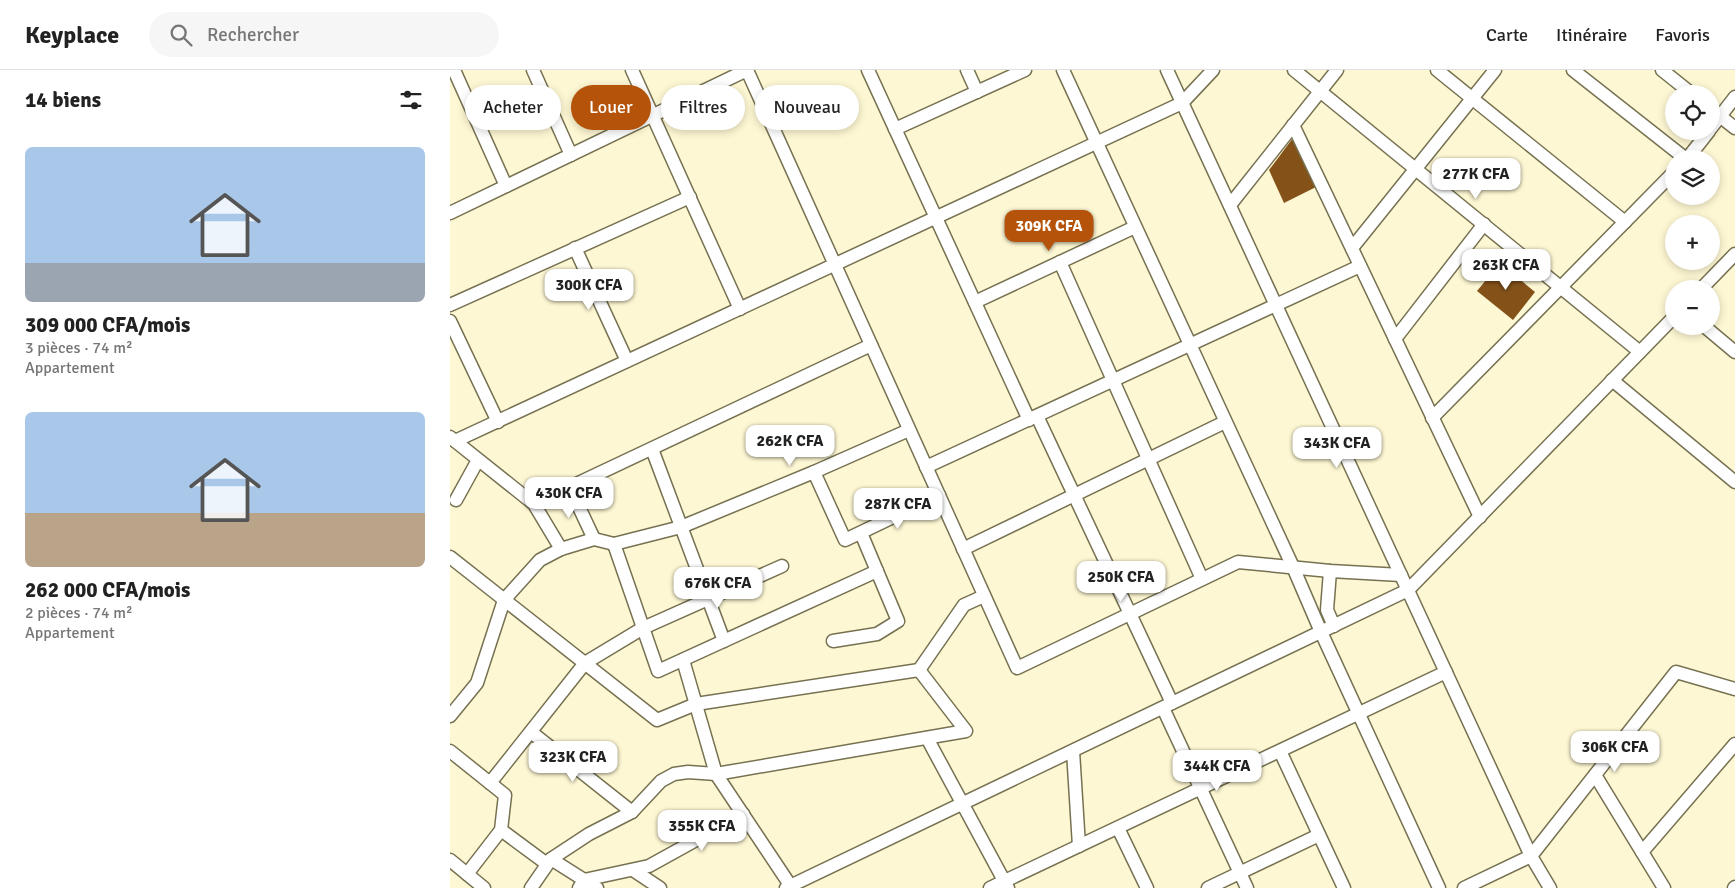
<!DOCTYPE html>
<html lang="fr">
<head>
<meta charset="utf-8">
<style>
	body { margin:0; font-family:Signika,sans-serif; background:#f6f6f6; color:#222; height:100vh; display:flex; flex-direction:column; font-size:19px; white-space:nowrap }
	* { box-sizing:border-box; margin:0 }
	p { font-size:16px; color:#767676 }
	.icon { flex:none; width:28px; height:28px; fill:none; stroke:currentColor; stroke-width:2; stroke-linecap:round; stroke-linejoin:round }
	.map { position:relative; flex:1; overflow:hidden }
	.panel { display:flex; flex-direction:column; background:#fff; width:450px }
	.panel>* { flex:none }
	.guide { position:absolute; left:15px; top:15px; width:475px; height:45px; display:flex; gap:10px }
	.fabs { position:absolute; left:1215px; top:15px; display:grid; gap:10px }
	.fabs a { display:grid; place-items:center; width:55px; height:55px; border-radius:50%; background:#fff; box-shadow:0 2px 8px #0003; font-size:25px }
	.price { position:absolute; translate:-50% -42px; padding:0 11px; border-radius:10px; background:#fff; color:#222; font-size:16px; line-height:32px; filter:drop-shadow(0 1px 2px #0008) }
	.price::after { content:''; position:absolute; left:50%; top:30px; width:15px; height:11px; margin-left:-8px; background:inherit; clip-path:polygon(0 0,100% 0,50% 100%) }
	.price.active { background:#b45309; color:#fff }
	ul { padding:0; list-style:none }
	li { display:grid; align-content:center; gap:10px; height:265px; padding:0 25px }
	li span { display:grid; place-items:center; height:155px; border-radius:8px; color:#555 }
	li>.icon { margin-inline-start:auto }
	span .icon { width:90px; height:90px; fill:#fffc; stroke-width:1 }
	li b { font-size:21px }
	h2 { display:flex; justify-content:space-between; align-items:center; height:60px; padding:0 25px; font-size:21px }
	.chip { padding:0 18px; border-radius:22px; background:#fff; box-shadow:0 2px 8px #0003; font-size:18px; line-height:45px }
	.chip.active { background:#b45309; color:#fff }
	header { display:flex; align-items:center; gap:30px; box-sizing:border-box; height:70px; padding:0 25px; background:#fff; border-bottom:1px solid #e0e0e0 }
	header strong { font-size:24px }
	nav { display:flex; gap:28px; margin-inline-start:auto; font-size:18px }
	.search { width:350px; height:45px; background:#f6f6f6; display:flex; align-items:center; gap:12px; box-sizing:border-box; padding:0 18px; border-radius:28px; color:#767676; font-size:19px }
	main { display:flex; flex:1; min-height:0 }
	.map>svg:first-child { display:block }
</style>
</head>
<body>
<header>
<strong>Keyplace</strong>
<div class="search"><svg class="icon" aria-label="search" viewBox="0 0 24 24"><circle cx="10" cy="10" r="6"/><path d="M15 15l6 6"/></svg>Rechercher</div>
<nav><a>Carte</a><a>Itinéraire</a><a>Favoris</a></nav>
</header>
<main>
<section class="panel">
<h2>14 biens<svg class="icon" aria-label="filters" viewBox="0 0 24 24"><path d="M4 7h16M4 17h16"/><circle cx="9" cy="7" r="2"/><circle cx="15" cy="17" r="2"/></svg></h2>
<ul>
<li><span style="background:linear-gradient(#a9c7e8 75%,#9aa5b1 0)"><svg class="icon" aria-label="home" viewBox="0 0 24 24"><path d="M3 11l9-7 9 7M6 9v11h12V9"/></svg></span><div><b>309 000 CFA/mois</b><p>3 pièces · 74 m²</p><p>Appartement</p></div></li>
<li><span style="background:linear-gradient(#a9c7e8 65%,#b9a48a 0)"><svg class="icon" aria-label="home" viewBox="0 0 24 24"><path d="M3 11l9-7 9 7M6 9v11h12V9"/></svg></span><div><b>262 000 CFA/mois</b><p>2 pièces · 74 m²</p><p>Appartement</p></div></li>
</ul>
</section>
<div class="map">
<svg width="1285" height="818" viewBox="0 0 1285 818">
	<rect width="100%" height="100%" fill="#fdf7d3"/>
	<g fill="#845219">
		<polygon points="843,68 866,117 834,133 819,100"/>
		<polygon points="1050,193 1085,222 1063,250 1027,221"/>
	</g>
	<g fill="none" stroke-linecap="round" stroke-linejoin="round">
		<defs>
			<g id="minor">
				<polyline points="4,0 56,116"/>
				<polyline points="83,0 121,85"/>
				<polyline points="182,0 290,239"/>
				<polyline points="297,0 567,598 788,492 880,501 951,505"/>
				<polyline points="418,0 579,350"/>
				<polyline points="517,0 527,22"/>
				<polyline points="613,0 843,497 871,562 989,818"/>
				<polyline points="717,0 1081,786 1100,818"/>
				<polyline points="844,0 1190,282"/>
				<polyline points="987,0 1175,152"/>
				<polyline points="1123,0 1236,89"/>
				<polyline points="1212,0 1242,24"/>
				<polyline points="1261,39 1285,58"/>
				<polyline points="843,55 1030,447"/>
				<polyline points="1261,58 1285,27"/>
				<polyline points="445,59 575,0"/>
				<polyline points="1237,89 1259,61"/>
				<polyline points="780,135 887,0"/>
				<polyline points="0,143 297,0"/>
				<polyline points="125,178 177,291"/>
				<polyline points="902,178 1045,0"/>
				<polyline points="610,192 752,509"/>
				<polyline points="1251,219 1285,184"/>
				<polyline points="525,232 685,157"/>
				<polyline points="0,235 240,127"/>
				<polyline points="0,251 48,352"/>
				<polyline points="1254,256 1285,282"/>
				<polyline points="945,269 1034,154"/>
				<polyline points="1162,310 1285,412"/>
				<polyline points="587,346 722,633"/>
				<polyline points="982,348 1224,102"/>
				<polyline points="0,367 84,434 111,479"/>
				<polyline points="5,371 732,33 763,0"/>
				<polyline points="202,379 274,571"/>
				<polyline points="476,397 910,196"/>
				<polyline points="364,402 395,470 489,425"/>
				<polyline points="120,418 144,469"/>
				<polyline points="6,430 28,390"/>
				<polyline points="84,434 421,275"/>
				<polyline points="164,474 208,601 427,501"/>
				<polyline points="513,479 775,352"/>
				<polyline points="0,487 207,650 246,634 469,600 514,535 534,526"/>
				<polyline points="880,501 877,540 884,556"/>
				<polyline points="383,571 427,564 448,551 411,463"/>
				<polyline points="233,590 266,704 340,815"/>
				<polyline points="713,638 797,818"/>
				<polyline points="0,646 27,613 54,530 90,490 111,479 144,469 164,474 231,457 364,402 459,360"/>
				<polyline points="81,662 182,742"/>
				<polyline points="477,668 558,818"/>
				<polyline points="0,681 55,725 51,760 17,804"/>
				<polyline points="623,681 629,776"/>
				<polyline points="830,681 894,818"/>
				<polyline points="1145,705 1214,818"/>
				<polyline points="40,713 135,593 193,558 332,496"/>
				<polyline points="668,758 697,818"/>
				<polyline points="51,760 97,794"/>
				<polyline points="1192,782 1285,674"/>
				<polyline points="101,789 147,818"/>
				<polyline points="0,790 34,818"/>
				<polyline points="183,800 210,818"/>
				<polyline points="81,818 101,789 139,764 182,742 211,711 224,704 238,702 266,704 516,661 469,600"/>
				<polyline points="129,818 134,810 199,796 293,744"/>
				<polyline points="336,818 958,520 1224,247"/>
				<polyline points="540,818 996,602"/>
				<polyline points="758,818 869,765"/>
				<polyline points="1014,818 1081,786 1226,602 1285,619"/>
				<polyline points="1284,818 1285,817"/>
			</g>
		</defs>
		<use href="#minor" stroke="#767151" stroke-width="15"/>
		<use href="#minor" stroke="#fff" stroke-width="12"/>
	</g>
</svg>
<div class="fabs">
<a><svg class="icon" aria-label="locate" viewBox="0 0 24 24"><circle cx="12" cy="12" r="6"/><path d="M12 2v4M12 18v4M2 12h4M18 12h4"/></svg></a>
<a><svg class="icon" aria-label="layers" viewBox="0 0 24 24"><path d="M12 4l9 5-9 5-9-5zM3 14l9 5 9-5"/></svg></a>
<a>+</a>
<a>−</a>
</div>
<b class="price" style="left:1026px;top:130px">277K CFA</b>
<b class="price active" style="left:599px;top:182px">309K CFA</b>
<b class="price" style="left:1056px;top:221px">263K CFA</b>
<b class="price" style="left:139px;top:241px">300K CFA</b>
<b class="price" style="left:340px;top:397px">262K CFA</b>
<b class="price" style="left:887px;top:399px">343K CFA</b>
<b class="price" style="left:119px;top:449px">430K CFA</b>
<b class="price" style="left:448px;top:460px">287K CFA</b>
<b class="price" style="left:671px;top:533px">250K CFA</b>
<b class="price" style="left:268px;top:539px">676K CFA</b>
<b class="price" style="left:1165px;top:703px">306K CFA</b>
<b class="price" style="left:123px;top:713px">323K CFA</b>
<b class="price" style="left:767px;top:722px">344K CFA</b>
<b class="price" style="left:252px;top:782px">355K CFA</b>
<div class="guide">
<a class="chip">Acheter</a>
<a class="chip active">Louer</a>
<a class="chip">Filtres</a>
<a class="chip">Nouveau</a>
</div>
</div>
</main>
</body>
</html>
